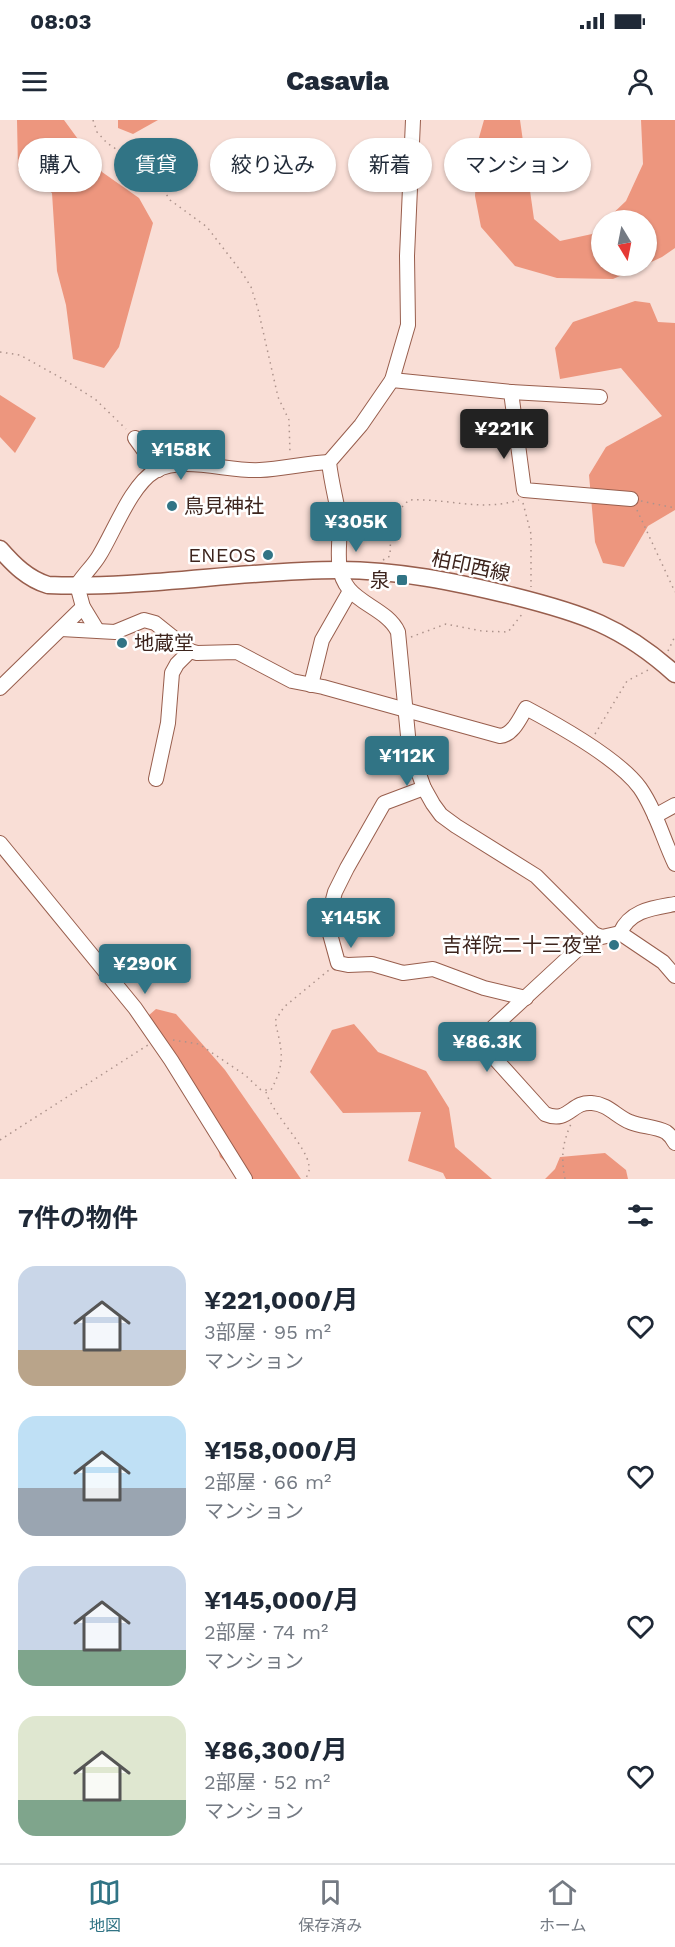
<!DOCTYPE html>
<html lang="ja">
<head>
<meta charset="utf-8">
<style>
	body { margin:0; font-family:"Work Sans","Noto Sans JP",sans-serif; background:#f2f2f3; color:#1f2937; height:100vh; display:flex; flex-direction:column; font-size:22px; white-space:nowrap }
	* { box-sizing:border-box; margin:0 }
	p { font-size:20px; color:#747a83 }
	.icon { flex:none; width:33px; height:33px; fill:none; stroke:currentColor; stroke-width:2; stroke-linecap:round; stroke-linejoin:round }
	.map { position:relative; height:1059px; overflow:hidden }
	.drawer { display:flex; flex-direction:column; background:#fff; flex:1 }
	.drawer>* { flex:none }
	.guide { position:absolute; left:18px; top:18px; width:639px; height:54px; display:flex; gap:12px }
	.needle { width:39px; rotate:170deg }
	.controls { position:absolute; left:591px; top:90px; display:grid; gap:12px }
	.controls a { display:grid; place-items:center; width:66px; height:66px; border-radius:50%; background:#fff; box-shadow:0 2px 4px #0004; font-size:30px }
	.price { position:absolute; translate:-50% -51px; padding:0 14px; border-radius:6px; background:#317485; color:#fff; font-size:20px; line-height:39px; filter:drop-shadow(0 2px 3px #0008) }
	.price::after { content:''; position:absolute; left:50%; top:36px; width:18px; height:14px; margin-left:-9px; background:inherit; clip-path:polygon(0 0,100% 0,50% 100%) }
	.price.active { background:#222; color:#fff }
	ul { padding:0; list-style:none }
	li { display:flex; align-items:center; gap:18px; height:150px; padding:0 18px }
	li span { display:grid; place-items:center; flex:none; width:168px; height:120px; border-radius:18px; color:#555 }
	li>.icon { margin-inline-start:auto }
	span .icon { width:72px; height:72px; fill:#fffc; stroke-width:1 }
	li b { font-size:26px }
	h2 { display:flex; justify-content:space-between; align-items:center; height:72px; padding:0 18px; font-size:26px }
	.pill { padding:0 21px; border-radius:27px; background:#fff; box-shadow:0 2px 4px #0004; font-size:21px; line-height:54px }
	.pill.active { background:#317485; color:#fff }
	.status { display:flex; justify-content:space-between; align-items:center; height:42px; padding:0 30px; background:#fff; direction:ltr }
	.status svg { height:16px; fill:currentColor }
	header { display:flex; justify-content:space-between; align-items:center; height:78px; padding:0 18px; background:#fff; font-size:27px; font-weight:800 }
	.menu { display:flex; justify-content:space-around; align-items:center; height:84px; border-top:2px solid #e0e1e3; background:#fff; font-size:16px; color:#747a83 }
	.menu a { display:grid; justify-items:center; gap:3px }
	.menu .active { color:#317485 }
	.map>svg:first-child { display:block }
</style>
</head>
<body>
<div class="status"><b>08:03</b><svg viewBox="0 0 49 12"><path d="M0 12V9h3v3zM5 12V6h3v6zM10 12V3h3v9zM15 12V0h3v12zM26 1h20v11H26zM47 4h2v5h-2z"/></svg></div>
<header><svg class="icon" aria-label="menu" viewBox="0 0 24 24"><path d="M4 6h16M4 12h16M4 18h16"/></svg>Casavia<svg class="icon" aria-label="person" viewBox="0 0 24 24"><circle cx="12" cy="8" r="4"/><path d="M4 21q1-7 8-7t8 7"/></svg></header>
<div class="map">
<svg width="675" height="1059" viewBox="0 0 675 1059">
	<rect width="100%" height="100%" fill="#f9ded6"/>
	<g fill="#ed967e">
		<polygon points="17,0 64,0 102,52 139,78 153,103 119,227 104,248 73,239 66,185 57,151 52,73 18,49"/>
		<polygon points="118,0 158,0 133,14 118,8"/>
		<polygon points="484,0 520,0 534,99 560,121 592,114 601,105 602,146 643,146 613,159 557,158 515,146 481,107 475,76 478,21"/>
		<polygon points="641,0 675,0 675,128 662,137 647,144 646,100 606,100 626,81 643,44"/>
		<polygon points="635,181 650,183 658,202 675,203 675,390 648,406 624,447 603,443 595,422 589,355 606,327 662,296 621,248 560,259 555,228 573,202"/>
		<polygon points="0,275 36,298 15,333 0,317"/>
		<polygon points="156,889 176,894 225,950 301,1059 245,1059 220,1037 206,982 147,914 148,896"/>
		<polygon points="354,904 378,932 426,951 449,988 455,1027 492,1059 446,1059 443,1053 408,1041 421,992 343,993 310,952 332,910"/>
		<polygon points="605,1033 626,1050 628,1059 545,1059 555,1049 560,1037"/>
	</g>
	<g fill="none" stroke-linecap="round" stroke-linejoin="round">
		<defs>
			<g id="minor">
				<path d="M413 0 407 136 408 205 392 260 361 305 329 342C331 361 336 379 339 397 342 422 332 448 349 469 362 485 389 492 398 512L409 626 424 668 433 684 441 695 456 706 536 756 594 814 602 817 620 813 663 842 675 856"/>
				<polyline points="392,260 511,272 524,370 631,379"/>
				<polyline points="511,272 600,277"/>
				<polyline points="135,318 158,350"/>
				<path d="M61 509 115 512 144 500 155 503 190 531 197 533 237 532 292 561 323 567 500 616C513 615 520 598 526 588 558 605 619 639 640 668 656 691 663 719 675 744"/>
				<path d="M97 510 83 487 77 465C84 454 93 446 99 436 114 412 131 365 155 351 184 335 228 352 260 350 283 349 306 343 329 342"/>
				<polyline points="311,565 322,520 350,471"/>
				<polyline points="0,568 83,487"/>
				<polyline points="156,659 168,603 172,553 177,544 190,531"/>
				<polyline points="424,668 384,683 347,748 335,772 331,787 330,814 338,843 348,845 372,844 403,853 433,849 484,868 526,878"/>
				<polyline points="655,696 675,685"/>
				<polyline points="0,723 135,888 171,940 245,1059"/>
				<path d="M620 813C630 790 653 788 675 784"/>
				<path d="M594 814 487 913 480 922 545 994C569 1004 571 981 592 983 608 984 617 997 630 1002 642 1007 655 1006 666 1012 670 1015 673 1019 675 1023"/>
			</g>
			<path id="major" d="M0 429C14 445 28 459 48 465 145 469 242 450 339 450 398 450 456 462 513 476 581 493 622 506 675 554"/>
		</defs>
		<use href="#minor" stroke="#985e4d" stroke-width="16"/>
		<use href="#major" stroke="#985e4d" stroke-width="19"/>
		<g stroke="#ad938c" stroke-width="1.5" stroke-dasharray="1.5 4.5" stroke-linecap="butt">
			<polyline points="93,0 97,12 107,23 153,54 170,80 207,107 243,154 251,167 258,189 278,277 289,300 290,334"/>
			<polyline points="0,232 20,235 61,258 95,279 126,309"/>
			<polyline points="641,381 675,388"/>
			<polyline points="523,383 531,414 531,467"/>
			<polyline points="637,390 675,472"/>
			<path d="M383 440 390 436 391 406 401 388 409 380C448 378 480 392 519 380"/>
			<polyline points="411,517 446,504 482,511 508,512 523,493"/>
			<polyline points="668,531 675,516"/>
			<polyline points="595,614 627,561 650,549"/>
			<path d="M173 920 199 924 245 955 261 970H271C286 942 282 931 275 901L284 887 329 850"/>
			<path d="M266 972C273 995 307 1026 309 1046 310 1050 308 1055 305 1059"/>
			<polyline points="0,1020 148,925"/>
			<path d="M565 1059C561 1038 562 1024 571 1004"/>
		</g>
		<use href="#minor" stroke="#fff" stroke-width="14"/>
		<use href="#major" stroke="#fff" stroke-width="16"/>
	</g>
	<g fill="#317485" stroke="#fff" stroke-width="2">
		<circle cx="172" cy="386" r="6"/>
		<circle cx="268" cy="435" r="6"/>
		<rect x="396" y="454" width="12" height="12" rx="3"/>
		<circle cx="122" cy="523" r="6"/>
		<circle cx="614" cy="825" r="6"/>
	</g>
	<g text-anchor="middle" dominant-baseline="central" stroke-width="5" stroke-linejoin="round" paint-order="stroke">
		<g font-size="20" fill="#3d241d" stroke="#fff" text-anchor="end">
			<text x="184" y="386" text-anchor="start">鳥見神社</text>
			<text x="256" y="435">ENEOS</text>
			<text x="390" y="460">泉</text>
			<text x="134" y="523" text-anchor="start">地蔵堂</text>
			<text x="602" y="825">吉祥院二十三夜堂</text>
		</g>
		<g font-size="20" fill="#3d241d" stroke="#fff">
			<text transform="translate(471 446) rotate(12)">柏印西線</text>
		</g>
	</g>
</svg>
<div class="controls">
<a><svg class="needle" viewBox="-14 -14 28 28"><path d="M0-13l5 13h-10z" fill="#e53935"/><path d="M0 13l5-13h-10z" fill="#747a83"/></svg></a>
</div>
<b class="price active" style="left:504px;top:340px">¥221K</b>
<b class="price" style="left:181px;top:361px">¥158K</b>
<b class="price" style="left:356px;top:433px">¥305K</b>
<b class="price" style="left:407px;top:667px">¥112K</b>
<b class="price" style="left:351px;top:829px">¥145K</b>
<b class="price" style="left:145px;top:875px">¥290K</b>
<b class="price" style="left:487px;top:953px">¥86.3K</b>
<div class="guide">
<a class="pill">購入</a>
<a class="pill active">賃貸</a>
<a class="pill">絞り込み</a>
<a class="pill">新着</a>
<a class="pill">マンション</a>
</div>
</div>
<section class="drawer">
<h2>7件の物件<svg class="icon" aria-label="filters" viewBox="0 0 24 24"><path d="M4 7h16M4 17h16"/><circle cx="9" cy="7" r="2"/><circle cx="15" cy="17" r="2"/></svg></h2>
<ul>
<li><span style="background:linear-gradient(#c9d6e8 70%,#b9a48a 0)"><svg class="icon" aria-label="home" viewBox="0 0 24 24"><path d="M3 11l9-7 9 7M6 9v11h12V9"/></svg></span><div><b>¥221,000/月</b><p>3部屋 · 95 m²</p><p>マンション</p></div><svg class="icon" aria-label="heart" viewBox="0 0 24 24"><path d="M12 20l-8-8c-3-5 5-10 8-4 3-6 11-1 8 4z"/></svg></li>
<li><span style="background:linear-gradient(#bfe0f5 60%,#9aa5b1 0)"><svg class="icon" aria-label="home" viewBox="0 0 24 24"><path d="M3 11l9-7 9 7M6 9v11h12V9"/></svg></span><div><b>¥158,000/月</b><p>2部屋 · 66 m²</p><p>マンション</p></div><svg class="icon" aria-label="heart" viewBox="0 0 24 24"><path d="M12 20l-8-8c-3-5 5-10 8-4 3-6 11-1 8 4z"/></svg></li>
<li><span style="background:linear-gradient(#c9d6e8 70%,#7fa58c 0)"><svg class="icon" aria-label="home" viewBox="0 0 24 24"><path d="M3 11l9-7 9 7M6 9v11h12V9"/></svg></span><div><b>¥145,000/月</b><p>2部屋 · 74 m²</p><p>マンション</p></div><svg class="icon" aria-label="heart" viewBox="0 0 24 24"><path d="M12 20l-8-8c-3-5 5-10 8-4 3-6 11-1 8 4z"/></svg></li>
<li><span style="background:linear-gradient(#dfe7d0 70%,#7fa58c 0)"><svg class="icon" aria-label="home" viewBox="0 0 24 24"><path d="M3 11l9-7 9 7M6 9v11h12V9"/></svg></span><div><b>¥86,300/月</b><p>2部屋 · 52 m²</p><p>マンション</p></div><svg class="icon" aria-label="heart" viewBox="0 0 24 24"><path d="M12 20l-8-8c-3-5 5-10 8-4 3-6 11-1 8 4z"/></svg></li>
</ul>
</section>
<nav class="menu">
<a class="active"><svg class="icon" aria-label="map" viewBox="0 0 24 24"><path d="M3 6l6-2 6 2 6-2v14l-6 2-6-2-6 2zM9 4v14M15 6v14"/></svg>地図</a>
<a><svg class="icon" aria-label="saved" viewBox="0 0 24 24"><path d="M7 4h10v16l-5-4-5 4z"/></svg>保存済み</a>
<a><svg class="icon" aria-label="home" viewBox="0 0 24 24"><path d="M3 11l9-7 9 7M6 9v11h12V9"/></svg>ホーム</a>
</nav>
</body>
</html>
